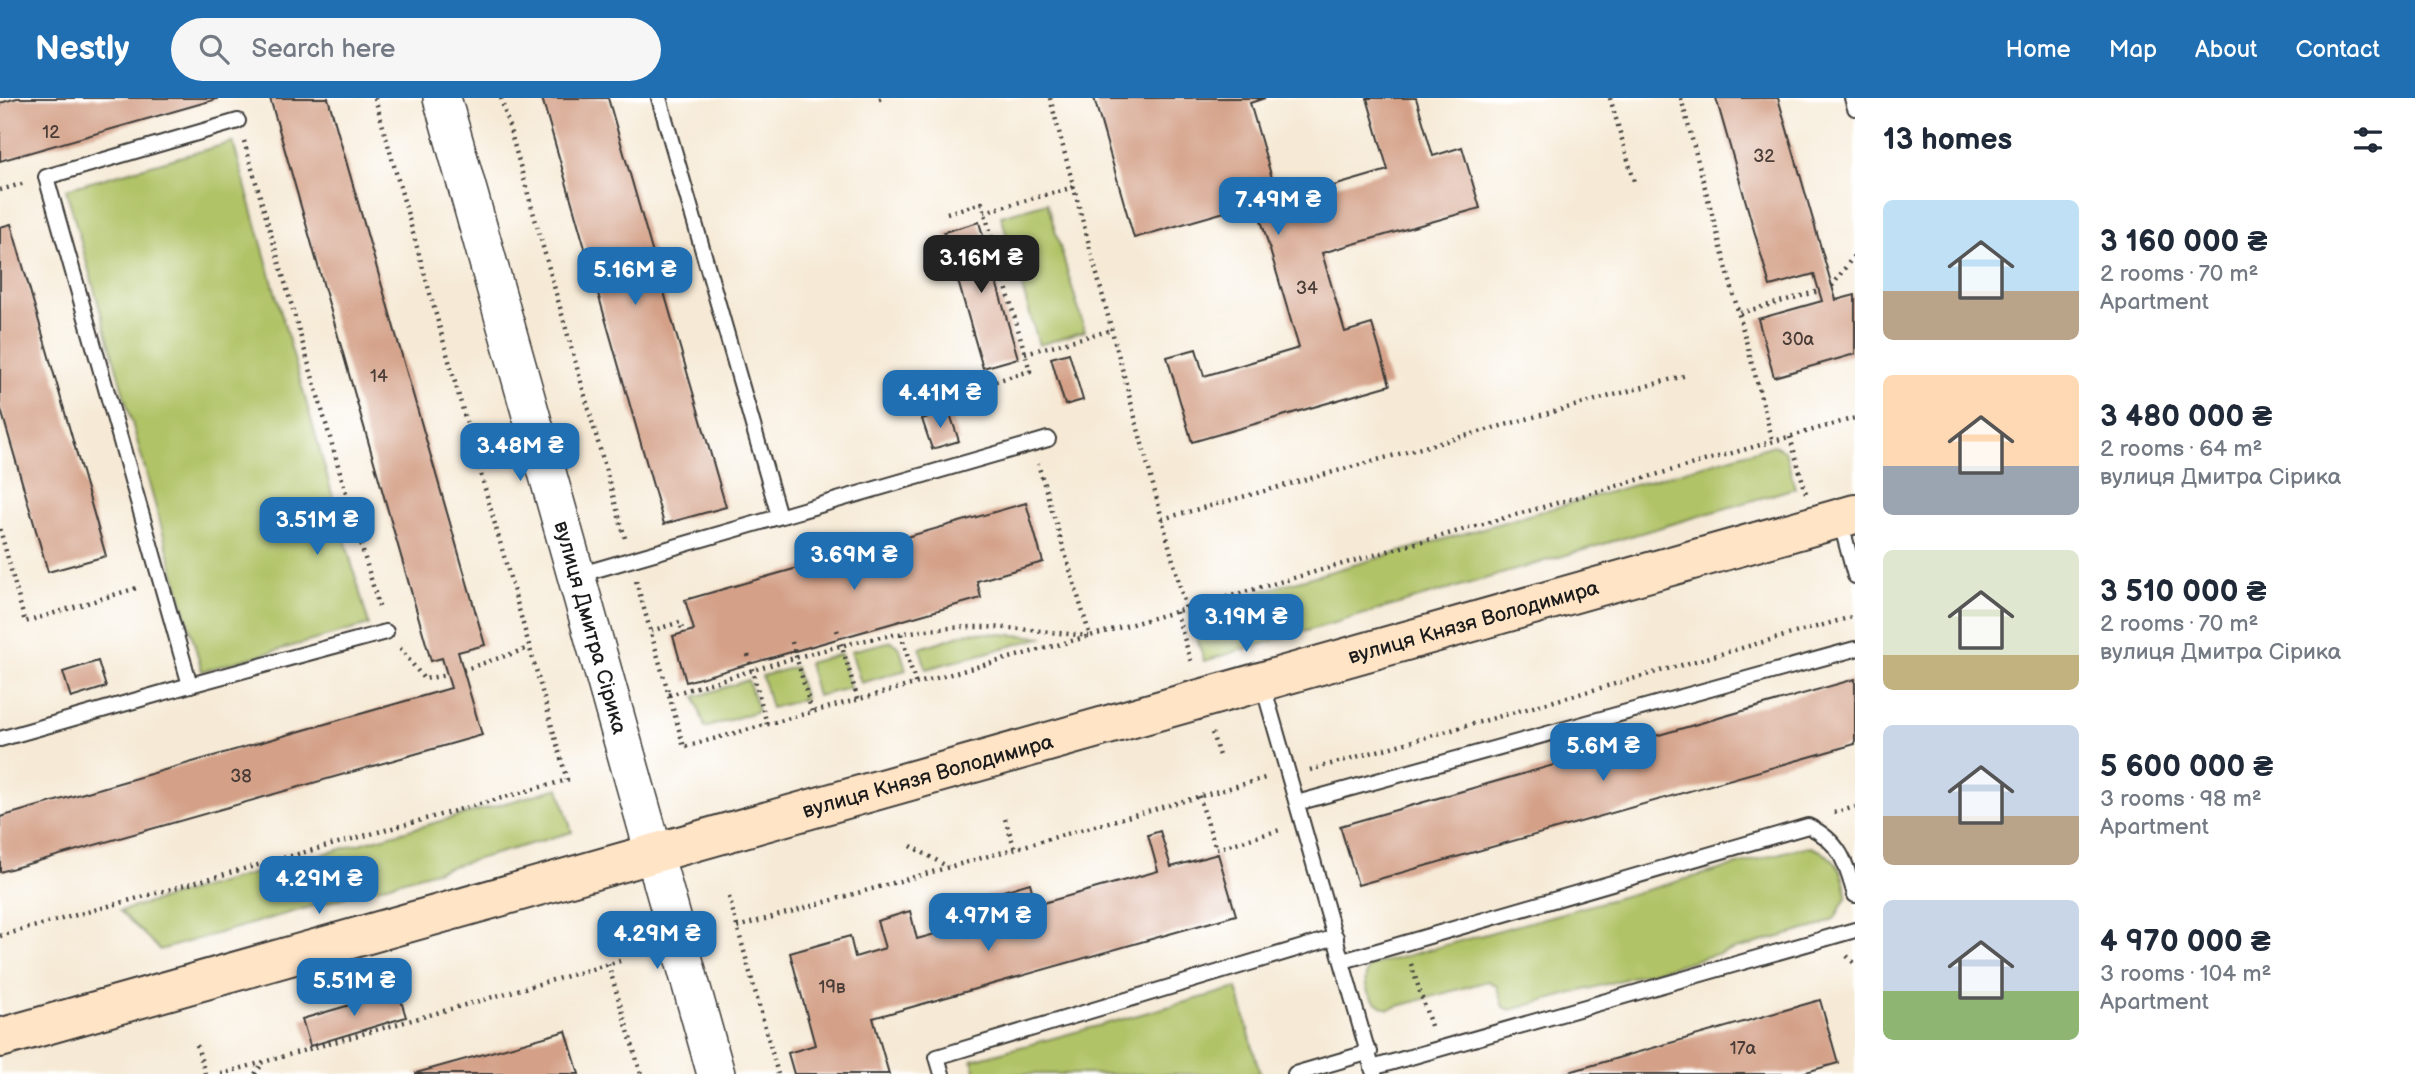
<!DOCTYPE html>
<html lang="en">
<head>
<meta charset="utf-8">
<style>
	body { margin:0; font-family:"Balsamiq Sans",sans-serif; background:#f6f6f7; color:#1f2937; height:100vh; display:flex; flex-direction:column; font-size:26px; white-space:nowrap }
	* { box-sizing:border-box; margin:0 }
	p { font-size:23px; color:#747a83 }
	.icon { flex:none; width:38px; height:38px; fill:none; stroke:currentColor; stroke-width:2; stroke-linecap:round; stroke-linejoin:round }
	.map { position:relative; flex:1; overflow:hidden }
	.side { display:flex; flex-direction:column; background:#fff; width:560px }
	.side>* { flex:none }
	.price { position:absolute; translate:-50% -60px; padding:0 16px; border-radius:14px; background:#1f6fb2; color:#fff; font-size:23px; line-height:46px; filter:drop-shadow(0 2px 4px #0008) }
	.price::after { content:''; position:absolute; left:50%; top:42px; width:21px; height:16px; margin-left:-10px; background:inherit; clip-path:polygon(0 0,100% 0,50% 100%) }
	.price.selected { background:#222; color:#fff }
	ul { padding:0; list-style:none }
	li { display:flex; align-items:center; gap:21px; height:175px; padding:0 28px }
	li span { display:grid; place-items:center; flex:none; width:196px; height:140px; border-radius:10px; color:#555 }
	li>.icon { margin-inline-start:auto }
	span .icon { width:84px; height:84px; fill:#fffc; stroke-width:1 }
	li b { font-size:30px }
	h2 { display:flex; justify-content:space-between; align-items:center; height:84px; padding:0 28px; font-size:30px }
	header { display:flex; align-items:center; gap:42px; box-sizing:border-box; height:98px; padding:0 35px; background:#1f6fb2; color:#fff }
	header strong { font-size:33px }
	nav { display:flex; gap:38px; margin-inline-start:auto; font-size:24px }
	.search { width:490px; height:63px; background:#f6f6f7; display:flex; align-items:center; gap:18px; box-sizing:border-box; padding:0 24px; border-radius:38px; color:#747a83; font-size:26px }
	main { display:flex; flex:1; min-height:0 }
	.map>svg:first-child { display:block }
</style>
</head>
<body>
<header>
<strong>Nestly</strong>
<div class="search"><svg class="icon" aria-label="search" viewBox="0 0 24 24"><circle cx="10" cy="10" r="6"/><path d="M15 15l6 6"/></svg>Search here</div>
<nav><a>Home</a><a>Map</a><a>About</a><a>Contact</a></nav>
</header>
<main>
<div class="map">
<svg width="1855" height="976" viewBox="0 0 1855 976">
	<rect width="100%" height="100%" fill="#fff"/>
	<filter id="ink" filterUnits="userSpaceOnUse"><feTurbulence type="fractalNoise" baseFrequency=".0143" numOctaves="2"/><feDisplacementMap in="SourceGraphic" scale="14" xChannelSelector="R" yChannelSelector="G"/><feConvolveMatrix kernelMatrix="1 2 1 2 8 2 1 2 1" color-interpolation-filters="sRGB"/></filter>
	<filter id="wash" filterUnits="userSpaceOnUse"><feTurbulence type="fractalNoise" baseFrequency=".00686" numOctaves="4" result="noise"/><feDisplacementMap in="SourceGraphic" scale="28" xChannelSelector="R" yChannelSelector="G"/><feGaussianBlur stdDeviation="1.57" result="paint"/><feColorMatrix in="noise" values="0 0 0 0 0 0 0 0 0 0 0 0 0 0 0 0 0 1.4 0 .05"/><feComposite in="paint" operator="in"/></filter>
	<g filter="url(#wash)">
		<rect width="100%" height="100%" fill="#f6ead6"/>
		<g fill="#b0c366" stroke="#667041" stroke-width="2">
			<polygon points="233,44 369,527 202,573 66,91"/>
			<polygon points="1047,105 1085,233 1039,247 1001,118"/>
			<polygon points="1774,347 1785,353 1795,390 1204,563 1189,514"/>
			<polygon points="970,534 1044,539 926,571 920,550"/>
			<polygon points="892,543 900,551 906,572 861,585 851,553"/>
			<polygon points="841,556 850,590 817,598 808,565"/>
			<polygon points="795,569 805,601 771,610 762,578"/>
			<polygon points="748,582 758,613 705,630 695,599"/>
			<polygon points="559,690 572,734 160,852 120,813"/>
			<path d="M1811 749C1836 758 1844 773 1847 798L1835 820 1820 828 1511 912 1503 909 1496 887 1488 883 1388 911C1369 903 1360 888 1369 868L1799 750Z"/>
			<polygon points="1237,890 1260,976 976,976 972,962"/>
		</g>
		<g id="blocks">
			<g fill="#d4a188">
				<polygon points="17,0 217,0 217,1 0,63 0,5"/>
				<polygon points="270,0 328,0 485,547 458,554 482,637 0,774 0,719 451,590 442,560 431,563"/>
				<polygon points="542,0 608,0 726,409 664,426"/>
				<polygon points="1094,0 1265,0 1250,5 1279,104 1388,72 1367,0 1416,0 1433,58 1462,49 1480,110 1322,155 1345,234 1372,226 1390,287 1192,344 1167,259 1196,251 1204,278 1299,250 1256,105 1134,140"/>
				<polygon points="1716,0 1778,0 1836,202 1855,197 1855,256 1774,279 1758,221 1822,203 1814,176 1770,188"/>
				<polygon points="979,124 1018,260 983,270 944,134"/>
				<polygon points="11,126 106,458 48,474 0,308 0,129"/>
				<polygon points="1069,255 1083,302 1065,307 1051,260"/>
				<polygon points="949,313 959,343 932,351 922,321"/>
				<polygon points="1026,405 1043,464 977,483 981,500 686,584 673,538 694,532 685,502"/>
				<polygon points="98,563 106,589 71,600 63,574"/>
				<polygon points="1855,581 1855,646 1358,787 1340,728"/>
				<polygon points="1160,733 1171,769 1218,756 1236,817 873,920 889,976 794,976 788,955 815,947 790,855 850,838 855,859 885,850 877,823 910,813 917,841 975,825 969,803 1030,785 1036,807 1158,773 1148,737"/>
				<polygon points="398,893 406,919 310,948 302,921"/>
				<polygon points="1820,902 1838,965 1799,976 1562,976"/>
				<polygon points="566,933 579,976 416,976 416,975"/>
			</g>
		</g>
	</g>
	<g filter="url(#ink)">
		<use href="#blocks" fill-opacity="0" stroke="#3d3b38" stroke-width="2"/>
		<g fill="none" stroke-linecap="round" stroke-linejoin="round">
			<defs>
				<g id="service">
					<polyline points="659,0 779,418"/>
					<polyline points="1852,0 1855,10"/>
					<polyline points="1840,422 1855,478"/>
					<polyline points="578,477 1048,341"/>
					<polyline points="1262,584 1374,976"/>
					<polyline points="190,587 386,534"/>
					<polyline points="0,641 190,587 46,79 238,23"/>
					<polyline points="1297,705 1855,551"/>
					<path d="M1343 863 1808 728C1840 743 1846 765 1855 797"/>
					<polyline points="1372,970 1855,832"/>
					<polyline points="942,976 937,959 1336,839"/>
					<polyline points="1295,976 1370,954"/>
				</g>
				<g id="tertiary">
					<path id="s1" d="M442 0 716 976"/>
				</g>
				<g id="secondary">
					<path id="s2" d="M0 940 1855 416"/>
				</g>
			</defs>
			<use href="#service" stroke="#3d3b38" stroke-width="18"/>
			<use href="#tertiary" stroke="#3d3b38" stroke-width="40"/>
			<use href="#secondary" stroke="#3d3b38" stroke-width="42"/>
			<g stroke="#3d3b38" stroke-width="4.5" stroke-dasharray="2 5" stroke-linecap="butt">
				<polyline points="501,0 625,440"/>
				<polyline points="1050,0 1186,511"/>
				<polyline points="1610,0 1634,83"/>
				<polyline points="1681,0 1773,344"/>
				<polyline points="879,1 884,0"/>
				<polyline points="244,43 380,512"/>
				<polyline points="0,92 25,85"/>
				<polyline points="984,114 1074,89"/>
				<polyline points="947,115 982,105 1030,273 986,286"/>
				<polyline points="1832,188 1855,156"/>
				<polyline points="1740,215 1819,193"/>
				<polyline points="1025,255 1112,232"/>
				<polyline points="1790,339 1806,395"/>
				<polyline points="1162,421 1687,277"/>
				<polyline points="0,431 25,524 140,489"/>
				<polyline points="636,483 684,649 1090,538 1855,320"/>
				<polyline points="1176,514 1192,566"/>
				<polyline points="837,532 858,602"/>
				<polyline points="651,533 680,524 683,535"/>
				<polyline points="901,536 916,587"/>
				<polyline points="792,544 812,614"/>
				<polyline points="400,550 424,581 447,577"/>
				<polyline points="748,557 767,626"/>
				<polyline points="463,572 529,550"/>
				<path d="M669 597C769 569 874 529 979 529 1016 529 1054 535 1090 538L1038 366"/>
				<polyline points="1212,635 1220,661"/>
				<polyline points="1310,672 1855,518"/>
				<polyline points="1199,698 1216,751 1283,731"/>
				<polyline points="1834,715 1855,709"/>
				<polyline points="1005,721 1015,751"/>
				<polyline points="911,748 948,769"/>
				<polyline points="729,799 778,976"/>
				<polyline points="737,829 1265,680"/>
				<polyline points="0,838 567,682 375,0"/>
				<polyline points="1847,858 1855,866"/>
				<polyline points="608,866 641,976"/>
				<polyline points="1411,866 1432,931"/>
				<polyline points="197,947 205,976"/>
				<polyline points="221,976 620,863"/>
				<polyline points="255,976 263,965"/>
			</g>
			<use href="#service" stroke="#fff" stroke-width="14"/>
			<use href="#tertiary" stroke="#fff" stroke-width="37"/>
			<use href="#secondary" stroke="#ffe4c6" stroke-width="38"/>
		</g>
	</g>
	<g text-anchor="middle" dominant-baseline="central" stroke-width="5" stroke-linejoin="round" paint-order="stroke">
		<g font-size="18" fill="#4a3d37">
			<text x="51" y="34">12</text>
			<text x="1764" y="58">32</text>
			<text x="1307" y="190">34</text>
			<text x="1798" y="241">30а</text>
			<text x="379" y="278">14</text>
			<text x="241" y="678">38</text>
			<text x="832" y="889">19в</text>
			<text x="1743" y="950">17а</text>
		</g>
		<g font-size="21" fill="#1c1c1c" stroke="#fff">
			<text stroke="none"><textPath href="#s2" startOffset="1531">вулиця Князя Володимира</textPath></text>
			<text stroke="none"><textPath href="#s1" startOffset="550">вулиця Дмитра Сірика</textPath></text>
			<text stroke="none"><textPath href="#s2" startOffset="964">вулиця Князя Володимира</textPath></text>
		</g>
	</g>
</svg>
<b class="price" style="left:1278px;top:139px">7.49M ₴</b>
<b class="price selected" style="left:981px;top:197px">3.16M ₴</b>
<b class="price" style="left:635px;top:209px">5.16M ₴</b>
<b class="price" style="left:940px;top:332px">4.41M ₴</b>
<b class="price" style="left:520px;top:385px">3.48M ₴</b>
<b class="price" style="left:317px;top:459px">3.51M ₴</b>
<b class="price" style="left:854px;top:494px">3.69M ₴</b>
<b class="price" style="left:1246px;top:556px">3.19M ₴</b>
<b class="price" style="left:1603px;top:685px">5.6M ₴</b>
<b class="price" style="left:319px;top:818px">4.29M ₴</b>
<b class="price" style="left:988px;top:855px">4.97M ₴</b>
<b class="price" style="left:657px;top:873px">4.29M ₴</b>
<b class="price" style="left:354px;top:920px">5.51M ₴</b>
</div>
<section class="side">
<h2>13 homes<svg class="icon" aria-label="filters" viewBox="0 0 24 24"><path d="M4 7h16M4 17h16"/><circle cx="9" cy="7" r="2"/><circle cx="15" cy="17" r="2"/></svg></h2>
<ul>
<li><span style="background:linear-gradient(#bfe0f5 65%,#b9a48a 0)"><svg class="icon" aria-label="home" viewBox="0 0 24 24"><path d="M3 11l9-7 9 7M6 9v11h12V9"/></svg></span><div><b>3 160 000 ₴</b><p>2 rooms · 70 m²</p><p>Apartment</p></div></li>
<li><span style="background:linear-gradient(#ffd9b3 65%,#9aa5b1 0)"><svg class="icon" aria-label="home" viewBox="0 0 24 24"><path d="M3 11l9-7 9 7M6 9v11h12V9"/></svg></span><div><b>3 480 000 ₴</b><p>2 rooms · 64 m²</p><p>вулиця Дмитра Сірика</p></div></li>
<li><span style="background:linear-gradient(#dfe7d0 75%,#c2b280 0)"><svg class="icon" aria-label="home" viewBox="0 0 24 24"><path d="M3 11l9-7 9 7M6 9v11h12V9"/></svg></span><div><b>3 510 000 ₴</b><p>2 rooms · 70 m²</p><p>вулиця Дмитра Сірика</p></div></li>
<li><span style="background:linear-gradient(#c9d6e8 65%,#b9a48a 0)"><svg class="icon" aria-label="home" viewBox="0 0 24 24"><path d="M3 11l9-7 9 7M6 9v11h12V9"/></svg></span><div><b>5 600 000 ₴</b><p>3 rooms · 98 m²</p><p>Apartment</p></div></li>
<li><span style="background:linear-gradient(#c9d6e8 65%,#8fb573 0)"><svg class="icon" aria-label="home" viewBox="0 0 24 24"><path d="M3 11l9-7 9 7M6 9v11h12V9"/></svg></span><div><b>4 970 000 ₴</b><p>3 rooms · 104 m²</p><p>Apartment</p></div></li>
</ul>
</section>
</main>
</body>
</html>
